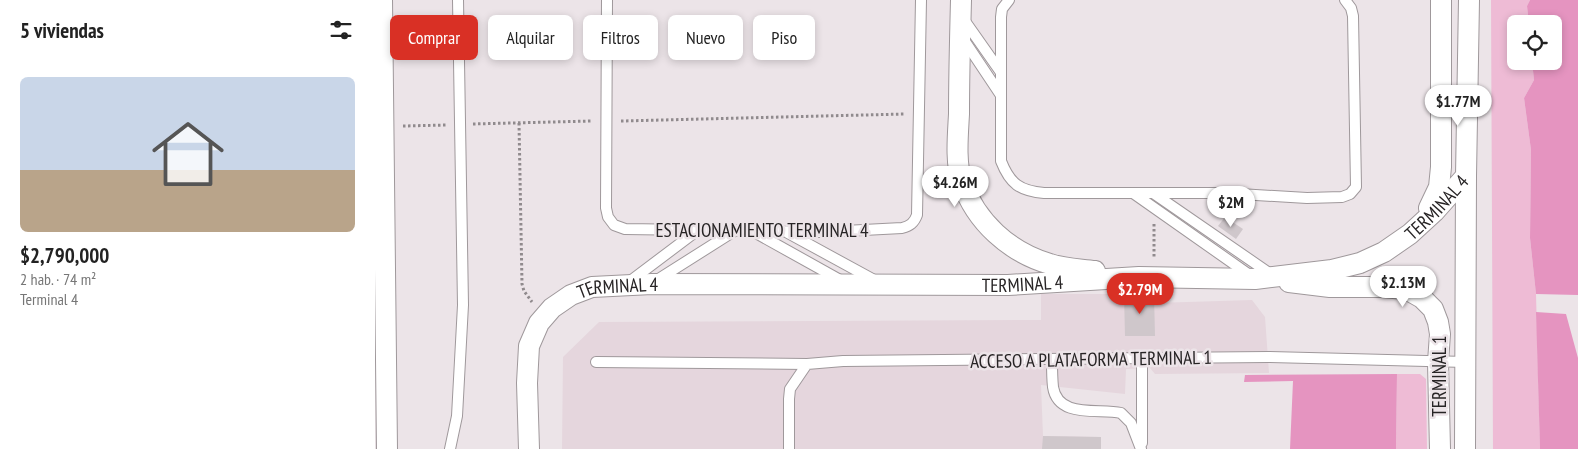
<!DOCTYPE html>
<html lang="es">
<head>
<meta charset="utf-8">
<style>
	body { margin:0; font-family:"PT Sans Narrow",sans-serif; background:#f2f2f2; color:#222; height:100vh; display:flex; flex-direction:column; font-size:19px; white-space:nowrap }
	* { box-sizing:border-box; margin:0 }
	p { font-size:16px; color:#767676 }
	.icon { flex:none; width:28px; height:28px; fill:none; stroke:currentColor; stroke-width:2; stroke-linecap:round; stroke-linejoin:round }
	.map { position:relative; flex:1; overflow:hidden }
	.drawer { display:flex; flex-direction:column; background:#fff; width:375px }
	.drawer>* { flex:none }
	.banner { position:absolute; left:15px; top:15px; width:475px; height:45px; display:flex; gap:10px }
	.controls { position:absolute; left:1132px; top:15px; display:grid; gap:10px }
	.controls a { display:grid; place-items:center; width:55px; height:55px; border-radius:8px; background:#fff; box-shadow:0 2px 8px #0003; font-size:25px }
	.price { position:absolute; translate:-50% -42px; padding:0 11px; border-radius:18px; background:#fff; color:#222; font-size:16px; line-height:32px; filter:drop-shadow(0 1px 2px #0008) }
	.price::after { content:''; position:absolute; left:50%; top:30px; width:15px; height:11px; margin-left:-8px; background:inherit; clip-path:polygon(0 0,100% 0,50% 100%) }
	.price.on { background:#d93025; color:#fff }
	ul { padding:0; list-style:none }
	li { display:grid; align-content:center; gap:10px; height:265px; padding:0 20px }
	li+li { border-top:1px solid #e0e0e0 }
	li span { display:grid; place-items:center; height:155px; border-radius:8px; color:#555 }
	li>.icon { margin-inline-start:auto }
	span .icon { width:90px; height:90px; fill:#fffc; stroke-width:1 }
	li b { font-size:21px }
	h2 { display:flex; justify-content:space-between; align-items:center; height:60px; padding:0 20px; font-size:21px }
	.chip { padding:0 18px; border-radius:8px; background:#fff; box-shadow:0 2px 8px #0003; font-size:18px; line-height:45px }
	.chip.on { background:#d93025; color:#fff }
	main { display:flex; flex:1; min-height:0 }
	.map>svg:first-child { display:block }
</style>
</head>
<body>
<main>
<section class="drawer">
<h2>5 viviendas<svg class="icon" aria-label="filters" viewBox="0 0 24 24"><path d="M4 7h16M4 17h16"/><circle cx="9" cy="7" r="2"/><circle cx="15" cy="17" r="2"/></svg></h2>
<ul>
<li><span style="background:linear-gradient(#c9d6e8 60%,#b9a48a 0)"><svg class="icon" aria-label="home" viewBox="0 0 24 24"><path d="M3 11l9-7 9 7M6 9v11h12V9"/></svg></span><div><b>$2,790,000</b><p>2 hab. · 74 m²</p><p>Terminal 4</p></div></li>
</ul>
</section>
<div class="map">
<svg width="1203" height="449" viewBox="0 0 1203 449">
	<rect width="100%" height="100%" fill="#ece4e8"/>
	<polygon fill="#e5d6dd" points="666,294 779,294 780,303 877,300 890,317 894,373 780,374 775,368 751,369 750,394 666,385 668,436 726,437 726,449 187,449 188,357 224,322 666,320"/>
	<g fill="#eebbd5">
		<polygon points="1116,0 1155,0 1152,6 1154,24 1141,24 1141,61 1157,61 1159,80 1149,98 1156,150 1155,238 1161,294 1165,449 1118,449"/>
		<polygon points="1022,374 1045,374 1051,379 1052,449 1021,449"/>
	</g>
	<g fill="#e594c0">
		<polygon points="1155,0 1203,0 1203,295 1161,294 1155,238 1156,150 1149,98 1159,80 1157,61 1179,61 1179,24 1154,24 1152,6"/>
		<polygon points="1161,312 1191,314 1203,358 1203,449 1165,449"/>
		<polygon points="1022,374 1021,449 915,449 918,381 869,382 870,375"/>
	</g>
	<g fill="#cfc7cb">
		<polygon points="850,217 868,229 861,239 843,226"/>
		<polygon points="749,294 779,294 780,336 750,336"/>
		<polygon points="668,436 726,437 726,449 667,449"/>
	</g>
	<g fill="none" stroke-linecap="round" stroke-linejoin="round">
		<defs>
			<g id="service">
				<path d="M232 0 231 208 233 217 239 225 250 229 450 232 527 228C535 226 539 223 542 215L546 0"/>
				<path d="M634 0 627 9 626 17V161C635 184 645 191 669 193H848L932 198 967 197 975 194 981 187 978 16 976 8 970 0"/>
				<polyline points="587,17 625,71"/>
				<polyline points="587,37 625,94"/>
				<polyline points="758,193 876,276"/>
				<polyline points="778,193 897,275"/>
				<polyline points="379,232 467,281"/>
				<polyline points="413,233 501,281"/>
				<polyline points="282,280 361,230"/>
				<polyline points="254,282 323,230"/>
				<path d="M677 359C677 368 677 378 678 387 683 419 724 408 746 413L756 423 766 449"/>
				<polyline points="221,362 432,364"/>
				<polyline points="767,443 767,358"/>
				<polyline points="75,449 82,416 88,305 83,0"/>
				<polyline points="414,449 414,399 415,389 432,364 468,361 893,357 1091,362"/>
			</g>
			<g id="minor">
				<polyline points="7,0 12,449"/>
				<path d="M586 0C585 38 584 76 584 114 583 134 580 163 587 182 601 222 634 252 675 264 689 269 705 269 720 271"/>
				<polyline points="1054,208 1064,187 1066,167 1066,0"/>
				<polyline points="914,282 955,287 1006,287 1031,289 1047,298 1058,309 1063,322 1065,334 1063,362 1065,449"/>
				<path id="s1" d="M154 449 152 383 154 346 164 323 177 308 196 295 217 287 277 284 633 285 764 277 880 279 957 270 985 263 1009 252 1035 234 1059 212 1091 176 1094 0"/>
				<polyline points="1090,449 1091,176"/>
			</g>
		</defs>
		<use href="#service" stroke="#9f989b" stroke-width="12"/>
		<use href="#minor" stroke="#9f989b" stroke-width="22"/>
		<g stroke="#908a8d" stroke-width="3" stroke-dasharray="2.5 2.5" stroke-linecap="butt">
			<polyline points="246,121 529,114"/>
			<polyline points="144,123 147,284 149,291 157,302"/>
			<polyline points="98,124 217,121"/>
			<polyline points="28,126 72,125"/>
			<polyline points="779,224 779,258"/>
		</g>
		<use href="#service" stroke="#fff" stroke-width="10"/>
		<use href="#minor" stroke="#fff" stroke-width="20"/>
	</g>
	<g text-anchor="middle" dominant-baseline="central" stroke-width="5" stroke-linejoin="round" paint-order="stroke">
		<g font-size="19" fill="#272425" stroke="#ece4e8">
			<text stroke="none"><textPath href="#s1" startOffset="1059">TERMINAL 4</textPath></text>
			<text x="387" y="230">ESTACIONAMIENTO TERMINAL 4</text>
			<text stroke="none"><textPath href="#s1" startOffset="624">TERMINAL 4</textPath></text>
			<text stroke="none"><textPath href="#s1" startOffset="219">TERMINAL 4</textPath></text>
			<text transform="translate(716 359) rotate(-1)">ACCESO A PLATAFORMA TERMINAL 1</text>
			<text transform="translate(1064 376) rotate(-90)">TERMINAL 1</text>
		</g>
	</g>
</svg>
<div class="controls">
<a><svg class="icon" aria-label="locate" viewBox="0 0 24 24"><circle cx="12" cy="12" r="6"/><path d="M12 2v4M12 18v4M2 12h4M18 12h4"/></svg></a>
</div>
<b class="price" style="left:1083px;top:127px">$1.77M</b>
<b class="price" style="left:580px;top:208px">$4.26M</b>
<b class="price" style="left:856px;top:228px">$2M</b>
<b class="price" style="left:1028px;top:308px">$2.13M</b>
<b class="price on" style="left:765px;top:315px">$2.79M</b>
<div class="banner">
<a class="chip on">Comprar</a>
<a class="chip">Alquilar</a>
<a class="chip">Filtros</a>
<a class="chip">Nuevo</a>
<a class="chip">Piso</a>
</div>
</div>
</main>
</body>
</html>
